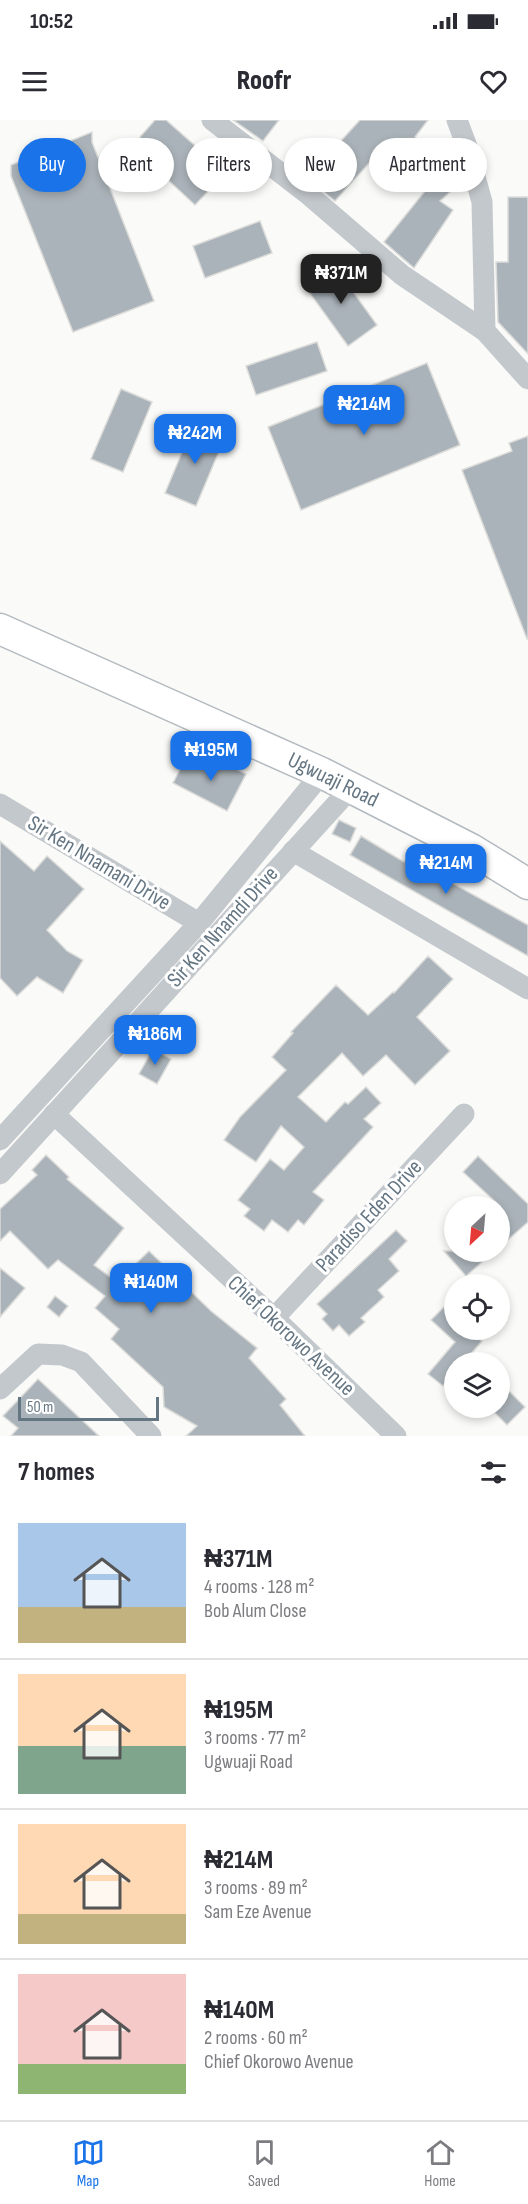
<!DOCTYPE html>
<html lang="en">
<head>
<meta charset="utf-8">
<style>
	body { margin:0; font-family:"Sofia Sans Condensed",sans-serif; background:#f7f7f7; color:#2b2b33; height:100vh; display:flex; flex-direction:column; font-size:22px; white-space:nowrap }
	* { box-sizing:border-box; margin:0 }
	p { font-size:20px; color:#7c7c81 }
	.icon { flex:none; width:33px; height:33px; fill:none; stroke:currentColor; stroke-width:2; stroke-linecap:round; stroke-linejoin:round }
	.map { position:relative; height:1316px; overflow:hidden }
	.panel { display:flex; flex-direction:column; background:#fff; flex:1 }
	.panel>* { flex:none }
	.hud { position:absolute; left:18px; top:18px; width:492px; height:54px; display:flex; gap:12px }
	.needle { width:39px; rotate:206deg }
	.fabs { position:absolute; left:444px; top:1076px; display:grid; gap:12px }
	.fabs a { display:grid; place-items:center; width:66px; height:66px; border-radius:50%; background:#fff; box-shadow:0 3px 9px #0003; font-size:30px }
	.scale { position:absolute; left:18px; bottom:15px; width:141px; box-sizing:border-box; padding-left:6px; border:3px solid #657683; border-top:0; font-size:16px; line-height:21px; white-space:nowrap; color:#657683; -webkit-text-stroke:4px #fff; paint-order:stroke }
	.price { position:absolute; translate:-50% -51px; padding:0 14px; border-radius:12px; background:#1a73e8; color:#fff; font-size:20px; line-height:39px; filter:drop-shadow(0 2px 3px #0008) }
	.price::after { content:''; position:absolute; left:50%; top:36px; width:18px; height:14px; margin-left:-9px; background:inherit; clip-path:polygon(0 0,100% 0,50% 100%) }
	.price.selected { background:#222; color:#fff }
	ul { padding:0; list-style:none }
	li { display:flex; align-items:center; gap:18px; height:150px; padding:0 18px }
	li+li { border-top:2px solid #e1e1e2 }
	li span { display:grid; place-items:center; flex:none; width:168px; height:120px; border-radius:0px; color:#555 }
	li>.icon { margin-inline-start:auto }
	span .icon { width:72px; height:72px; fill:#fffc; stroke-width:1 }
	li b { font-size:26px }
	h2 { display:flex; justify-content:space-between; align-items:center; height:72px; padding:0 18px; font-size:26px }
	.chip { padding:0 21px; border-radius:27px; background:#fff; box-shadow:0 3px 9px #0003; font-size:21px; line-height:54px }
	.chip.selected { background:#1a73e8; color:#fff }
	.status { display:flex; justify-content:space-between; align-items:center; height:42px; padding:0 30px; background:#fff; direction:ltr }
	.status svg { height:16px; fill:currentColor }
	header { display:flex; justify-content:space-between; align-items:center; height:78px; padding:0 18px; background:#fff; font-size:27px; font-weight:800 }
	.tabs { display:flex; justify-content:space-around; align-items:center; height:84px; border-top:2px solid #e1e1e2; background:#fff; font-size:16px; color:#7c7c81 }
	.tabs a { display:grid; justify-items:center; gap:3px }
	.tabs .selected { color:#1a73e8 }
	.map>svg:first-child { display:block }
</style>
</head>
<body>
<div class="status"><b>10:52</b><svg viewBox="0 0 49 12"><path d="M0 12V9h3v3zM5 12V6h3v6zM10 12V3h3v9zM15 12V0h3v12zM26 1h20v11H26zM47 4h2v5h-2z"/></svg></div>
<header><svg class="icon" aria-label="menu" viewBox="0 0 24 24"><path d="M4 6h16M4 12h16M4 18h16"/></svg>Roofr<svg class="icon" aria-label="heart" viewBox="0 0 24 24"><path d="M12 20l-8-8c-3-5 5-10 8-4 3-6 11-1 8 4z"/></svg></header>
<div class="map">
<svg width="528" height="1316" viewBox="0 0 528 1316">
	<rect width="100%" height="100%" fill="#fafaf8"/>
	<g fill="#aab3b9" stroke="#dcdcda" stroke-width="1.5">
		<polygon points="155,0 166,0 217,45 218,61 195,85 139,33 140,17"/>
		<polygon points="233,0 279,0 263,21"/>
		<polygon points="360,0 428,0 415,17 458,65 440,81 453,90 414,148 384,122 433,61 424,50 389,21 335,81 307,58"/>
		<polygon points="92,12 92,22 154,181 73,212 11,56 11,45"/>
		<polygon points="508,77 528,77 528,234 498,202 496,142 508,142"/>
		<polygon points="260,101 272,133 205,158 193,126"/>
		<polygon points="333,144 377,205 348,226 304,165"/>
		<polygon points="317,222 327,251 256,275 246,246"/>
		<polygon points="427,243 460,325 301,390 268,307"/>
		<polygon points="121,269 152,282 123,352 91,339"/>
		<polygon points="194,304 225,317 196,386 165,373"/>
		<polygon points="528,316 528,519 527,519 462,350 512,331 509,323"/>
		<polygon points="187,636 214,650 219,640 246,654 227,691 173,663"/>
		<polygon points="339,700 356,708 350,722 332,714"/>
		<polygon points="361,716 404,742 407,738 528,805 528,836 350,735"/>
		<polygon points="0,721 34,751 47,736 84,769 47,810 67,831 83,840 63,873 37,857 17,876 0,858"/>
		<polygon points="428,836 453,859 417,897 450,931 415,965 386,935 363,956 342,933 298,977 326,1002 345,982 348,984 366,967 381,983 364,999 373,1007 313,1072 324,1080 304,1105 298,1100 288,1112 272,1100 264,1111 244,1096 250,1089 238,1080 270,1039 284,1050 304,1027 281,1006 256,1042 224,1020 240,997 286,950 272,937 293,913 291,912 336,865 368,895 393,872 394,873"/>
		<polygon points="153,929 171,939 157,964 139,954"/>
		<polygon points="46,1035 69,1057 67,1059 124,1108 94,1145 117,1162 149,1131 211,1191 257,1228 249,1238 286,1279 280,1285 305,1316 186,1316 197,1306 164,1287 163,1267 111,1219 119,1209 95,1188 105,1176 58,1140 48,1149 10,1111 0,1121 0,1089 37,1055 32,1050"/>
		<polygon points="478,1036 528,1084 528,1102 500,1127 500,1086 463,1052"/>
		<polygon points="396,1110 407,1121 389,1139 399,1151 378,1170 384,1177 361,1198 365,1202 349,1216 339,1205 333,1211 322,1199 327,1194 317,1184"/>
		<polygon points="444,1131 495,1131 466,1156"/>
		<polygon points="0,1148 25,1168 0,1197"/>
		<polygon points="55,1176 68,1186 59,1197 47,1187"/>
		<polygon points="454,1177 454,1209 467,1209 482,1221 464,1242 454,1242 454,1253 443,1266 428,1254 455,1222 431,1200"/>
		<polygon points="38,1259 99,1316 11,1316 18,1308 3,1296"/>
		<polygon points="500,1262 525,1287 507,1305 489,1287 500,1287"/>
	</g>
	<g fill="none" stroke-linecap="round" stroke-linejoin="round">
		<defs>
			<polyline id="secondary" points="0,509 322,653 471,729 528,764"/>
		</defs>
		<use href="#secondary" stroke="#b3babf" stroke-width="33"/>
		<g stroke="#c3c8cc" stroke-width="21">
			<polyline points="212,0 309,75 402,155 485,211"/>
			<polyline points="457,0 466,24 482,82 485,211 528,259"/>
			<polyline points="0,684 199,803"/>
			<polyline points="293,731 528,869"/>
			<polyline points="54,994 274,1198 396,1316"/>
			<polyline points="0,1020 199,803 322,653"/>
			<polyline points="0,1054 351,668"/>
			<polyline points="274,1198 464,994"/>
			<polyline points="0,1269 38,1234 62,1235 81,1242 151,1316"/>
		</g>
		<use href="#secondary" stroke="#fff" stroke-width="30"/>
	</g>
	<g text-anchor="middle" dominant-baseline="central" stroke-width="6" stroke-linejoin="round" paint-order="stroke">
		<g font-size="22" fill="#657683" stroke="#fff">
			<text transform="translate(333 660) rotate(26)">Ugwuaji Road</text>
			<text transform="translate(99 743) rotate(31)">Sir Ken Nnamani Drive</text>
			<text transform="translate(223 807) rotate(-48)">Sir Ken Nnamdi Drive</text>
			<text transform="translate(369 1096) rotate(-47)">Paradiso Eden Drive</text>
			<text transform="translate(291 1216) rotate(43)">Chief Okorowo Avenue</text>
		</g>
	</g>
</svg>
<div class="fabs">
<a><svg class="needle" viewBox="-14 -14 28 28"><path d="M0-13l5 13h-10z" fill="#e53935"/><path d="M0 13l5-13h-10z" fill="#7c7c81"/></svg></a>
<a><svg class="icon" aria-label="locate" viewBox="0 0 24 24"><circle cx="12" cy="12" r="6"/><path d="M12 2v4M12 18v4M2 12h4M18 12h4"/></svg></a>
<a><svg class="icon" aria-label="layers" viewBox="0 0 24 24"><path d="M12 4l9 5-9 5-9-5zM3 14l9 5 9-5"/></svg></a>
</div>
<div class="scale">50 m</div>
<b class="price selected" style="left:341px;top:185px">₦371M</b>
<b class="price" style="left:364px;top:316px">₦214M</b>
<b class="price" style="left:195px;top:345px">₦242M</b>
<b class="price" style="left:211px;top:662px">₦195M</b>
<b class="price" style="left:446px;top:775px">₦214M</b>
<b class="price" style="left:155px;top:946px">₦186M</b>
<b class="price" style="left:151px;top:1194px">₦140M</b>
<div class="hud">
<a class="chip selected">Buy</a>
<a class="chip">Rent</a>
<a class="chip">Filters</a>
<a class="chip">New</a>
<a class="chip">Apartment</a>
</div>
</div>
<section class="panel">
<h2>7 homes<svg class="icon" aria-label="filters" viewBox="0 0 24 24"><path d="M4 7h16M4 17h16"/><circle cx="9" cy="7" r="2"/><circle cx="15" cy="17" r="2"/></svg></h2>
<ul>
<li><span style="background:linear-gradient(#a9c7e8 70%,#c2b280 0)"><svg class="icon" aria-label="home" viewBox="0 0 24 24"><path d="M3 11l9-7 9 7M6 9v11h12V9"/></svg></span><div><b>₦371M</b><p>4 rooms · 128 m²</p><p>Bob Alum Close</p></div></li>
<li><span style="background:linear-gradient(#ffd9b3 60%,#7fa58c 0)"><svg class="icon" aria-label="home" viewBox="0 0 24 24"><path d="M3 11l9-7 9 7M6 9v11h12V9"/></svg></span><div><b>₦195M</b><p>3 rooms · 77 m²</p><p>Ugwuaji Road</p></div></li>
<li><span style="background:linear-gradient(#ffd9b3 75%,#c2b280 0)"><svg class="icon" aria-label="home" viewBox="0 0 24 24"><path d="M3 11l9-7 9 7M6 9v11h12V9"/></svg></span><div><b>₦214M</b><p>3 rooms · 89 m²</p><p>Sam Eze Avenue</p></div></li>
<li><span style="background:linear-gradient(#f6c9c9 75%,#8fb573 0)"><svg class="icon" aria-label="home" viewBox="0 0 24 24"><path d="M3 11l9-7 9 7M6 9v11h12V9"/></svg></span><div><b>₦140M</b><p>2 rooms · 60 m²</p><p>Chief Okorowo Avenue</p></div></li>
</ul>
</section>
<nav class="tabs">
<a class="selected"><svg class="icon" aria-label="map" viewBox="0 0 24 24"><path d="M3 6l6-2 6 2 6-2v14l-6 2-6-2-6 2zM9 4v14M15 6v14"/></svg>Map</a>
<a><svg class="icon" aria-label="saved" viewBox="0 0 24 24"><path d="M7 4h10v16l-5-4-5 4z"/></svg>Saved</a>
<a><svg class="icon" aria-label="home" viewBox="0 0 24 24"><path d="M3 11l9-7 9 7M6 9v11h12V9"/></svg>Home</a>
</nav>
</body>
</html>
